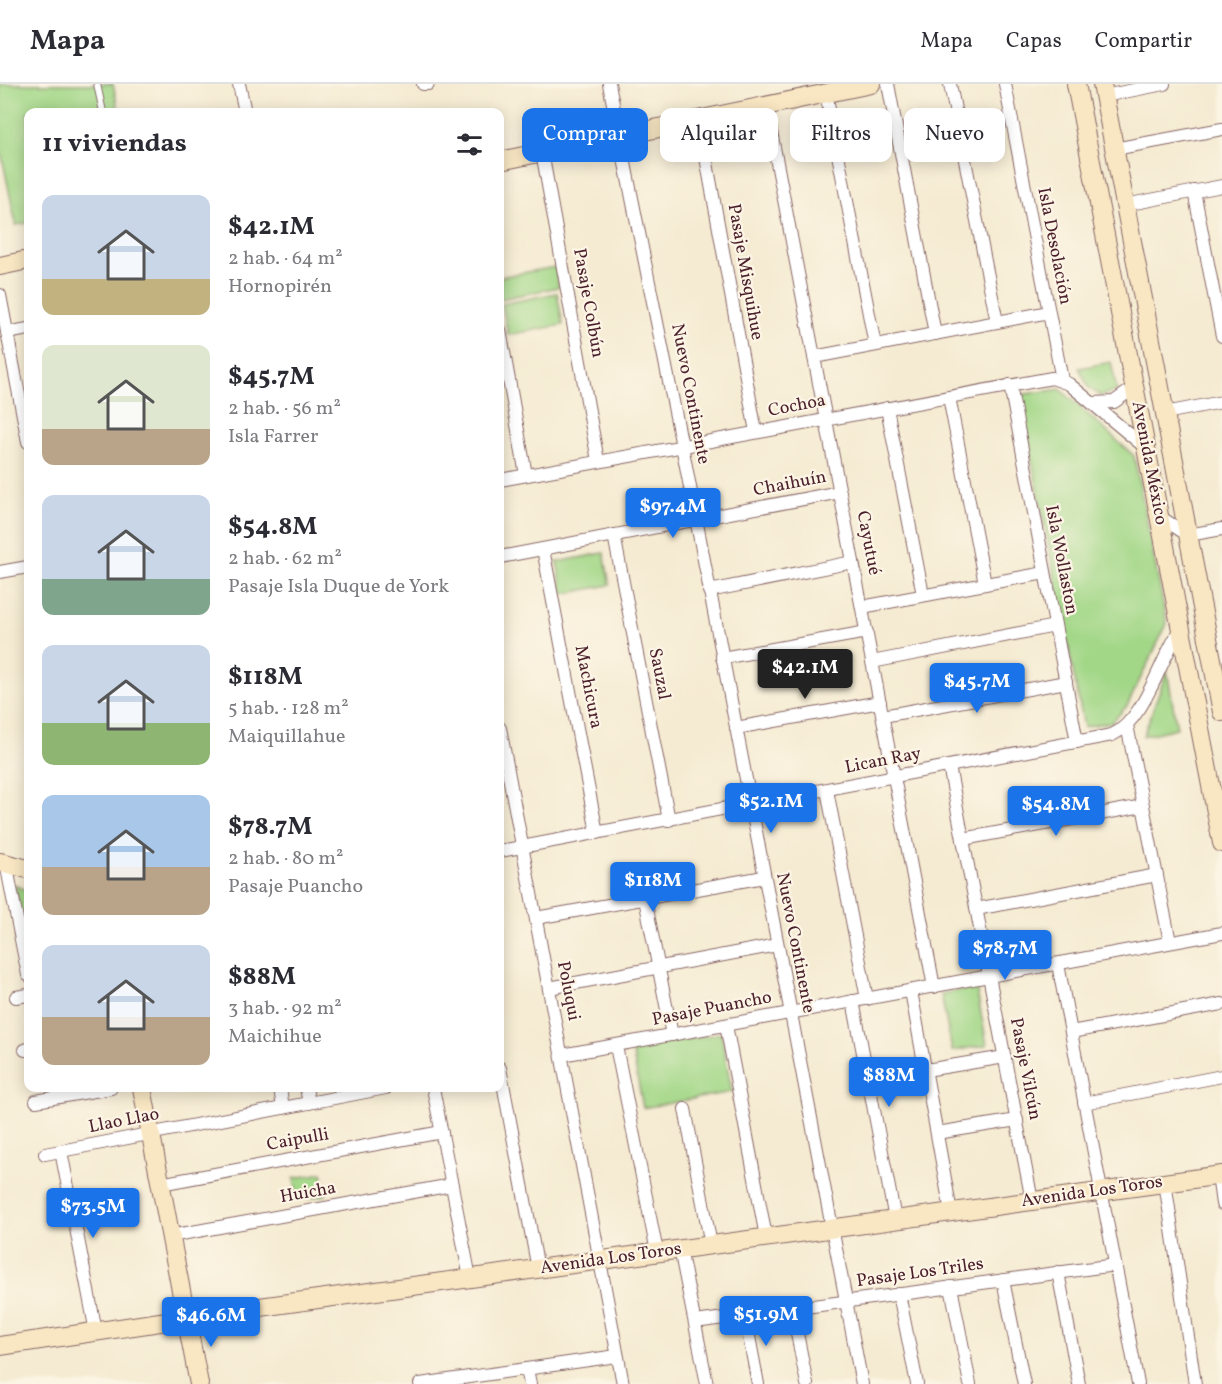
<!DOCTYPE html>
<html lang="es">
<head>
<meta charset="utf-8">
<style>
	body { margin:0; font-family:Vollkorn,serif; background:#f2f2f3; color:#2b2b33; height:100vh; display:flex; flex-direction:column; font-size:22px; white-space:nowrap }
	* { box-sizing:border-box; margin:0 }
	p { font-size:20px; color:#7c7c81 }
	.icon { flex:none; width:33px; height:33px; fill:none; stroke:currentColor; stroke-width:2; stroke-linecap:round; stroke-linejoin:round }
	.map { position:relative; flex:1; overflow:hidden }
	.panel { position:absolute; left:24px; top:24px; width:480px; height:984px; display:flex; flex-direction:column; background:#fff; border-radius:12px; box-shadow:0 3px 15px #0003 }
	.panel>* { flex:none }
	.top-card { position:absolute; left:522px; top:24px; width:570px; height:54px; display:flex; gap:12px }
	.price { position:absolute; translate:-50% -51px; padding:0 14px; border-radius:6px; background:#1a73e8; color:#fff; font-size:20px; line-height:39px; filter:drop-shadow(0 2px 3px #0008) }
	.price::after { content:''; position:absolute; left:50%; top:36px; width:18px; height:14px; margin-left:-9px; background:inherit; clip-path:polygon(0 0,100% 0,50% 100%) }
	.price.on { background:#222; color:#fff }
	ul { padding:0; list-style:none }
	li { display:flex; align-items:center; gap:18px; height:150px; padding:0 18px }
	li span { display:grid; place-items:center; flex:none; width:168px; height:120px; border-radius:12px; color:#555 }
	li>.icon { margin-inline-start:auto }
	span .icon { width:72px; height:72px; fill:#fffc; stroke-width:1 }
	li b { font-size:26px }
	h2 { display:flex; justify-content:space-between; align-items:center; height:72px; padding:0 18px; font-size:26px }
	.tag { padding:0 21px; border-radius:12px; background:#fff; box-shadow:0 3px 15px #0003; font-size:21px; line-height:54px }
	.tag.on { background:#1a73e8; color:#fff }
	header { display:flex; align-items:center; gap:36px; box-sizing:border-box; height:84px; padding:0 30px; background:#fff; border-bottom:2px solid #e1e1e2 }
	header strong { font-size:28px }
	nav { display:flex; gap:33px; margin-inline-start:auto; font-size:21px }
	.map>svg:first-child { display:block }
</style>
</head>
<body>
<header>
<strong>Mapa</strong>
<nav><a>Mapa</a><a>Capas</a><a>Compartir</a></nav>
</header>
<div class="map">
<svg width="1222" height="1300" viewBox="0 0 1222 1300">
	<rect width="100%" height="100%" fill="#fcf5e5"/>
	<filter id="ink" filterUnits="userSpaceOnUse"><feTurbulence type="fractalNoise" baseFrequency=".0167" numOctaves="2"/><feDisplacementMap in="SourceGraphic" scale="12" xChannelSelector="R" yChannelSelector="G"/><feConvolveMatrix kernelMatrix="1 2 1 2 8 2 1 2 1" color-interpolation-filters="sRGB"/></filter>
	<filter id="wash" filterUnits="userSpaceOnUse"><feTurbulence type="fractalNoise" baseFrequency=".008" numOctaves="4" result="noise"/><feDisplacementMap in="SourceGraphic" scale="24" xChannelSelector="R" yChannelSelector="G"/><feGaussianBlur stdDeviation="1.35" result="paint"/><feColorMatrix in="noise" values="0 0 0 0 0 0 0 0 0 0 0 0 0 0 0 0 0 1.4 0 .05"/><feComposite in="paint" operator="in"/></filter>
	<g filter="url(#wash)">
		<rect width="100%" height="100%" fill="#f5ebd2"/>
		<g fill="#a2d787" stroke="#767b59" stroke-width="1.5">
			<polygon points="0,0 113,0 119,28 28,28 28,139 16,141 0,63"/>
			<polygon points="555,183 559,203 500,215 500,193"/>
			<polygon points="557,209 563,241 508,251 502,220"/>
			<polygon points="1111,278 1117,307 1101,312 1089,304 1079,284"/>
			<polygon points="1060,305 1134,372 1167,540 1127,622 1112,638 1084,643 1019,311"/>
			<polygon points="604,469 610,501 563,510 557,478"/>
			<polygon points="1167,587 1177,644 1143,652"/>
			<polygon points="15,801 28,807 28,867"/>
			<polygon points="976,903 987,961 952,967 941,910"/>
			<polygon points="721,949 732,1008 643,1024 632,965"/>
			<polygon points="322,1089 326,1111 298,1116 294,1094"/>
		</g>
	</g>
	<g filter="url(#ink)">
		<g fill="none" stroke-linecap="round" stroke-linejoin="round">
			<defs>
				<polyline id="lane" points="97,0 103,28"/>
				<g id="street">
					<polyline points="239,0 245,28"/>
					<polyline points="423,0 428,0"/>
					<polyline points="609,0 685,377 862,1300"/>
					<polyline points="888,0 935,250"/>
					<polyline points="950,0 997,238"/>
					<polyline points="1005,0 1062,296"/>
					<polyline points="826,9 875,261"/>
					<polyline points="1104,12 1164,0"/>
					<polyline points="766,21 934,903"/>
					<polyline points="699,35 756,348"/>
					<polyline points="1114,65 1222,45"/>
					<polyline points="542,68 598,377"/>
					<polyline points="1194,107 1222,252"/>
					<polyline points="1125,121 1222,102"/>
					<polyline points="0,211 28,358"/>
					<polyline points="500,246 526,391"/>
					<polyline points="7,249 28,245"/>
					<polyline points="814,273 1049,228"/>
					<polyline points="1010,301 1077,658"/>
					<polyline points="949,313 985,500"/>
					<polyline points="1093,319 1114,318 1135,303"/>
					<polyline points="887,324 923,511"/>
					<polyline points="1165,329 1222,318"/>
					<polyline points="500,396 1052,294 1069,300 1146,364"/>
					<polyline points="1160,433 1188,451 1222,445"/>
					<polyline points="614,451 669,736"/>
					<polyline points="543,465 597,749"/>
					<polyline points="500,473 840,408"/>
					<polyline points="0,488 28,483"/>
					<polyline points="709,507 853,478"/>
					<polyline points="862,523 1045,489"/>
					<polyline points="722,574 867,548"/>
					<polyline points="872,578 1055,542"/>
					<polyline points="883,632 1066,598"/>
					<polyline points="1127,641 1170,858"/>
					<polyline points="500,644 623,1300"/>
					<polyline points="736,644 880,618"/>
					<polyline points="949,682 1032,1117"/>
					<polyline points="827,706 867,915"/>
					<polyline points="963,755 1143,722"/>
					<path d="M500 767 1112 651C1146 635 1159 576 1181 545"/>
					<polyline points="6,779 28,891"/>
					<polyline points="645,815 672,951"/>
					<polyline points="976,825 1157,791"/>
					<polyline points="536,834 764,793"/>
					<polyline points="1058,880 1138,1300"/>
					<polyline points="549,904 777,861"/>
					<polyline points="911,907 951,1128"/>
					<polyline points="16,913 28,911"/>
					<polyline points="853,917 895,1135"/>
					<polyline points="726,941 766,1153"/>
					<polyline points="1071,948 1222,920"/>
					<polyline points="616,962 657,1168"/>
					<polyline points="25,966 28,965"/>
					<polyline points="562,971 1222,849"/>
					<polyline points="500,984 538,1185"/>
					<polyline points="926,986 1005,973"/>
					<polyline points="280,1004 283,1024"/>
					<polyline points="306,1004 309,1019"/>
					<polyline points="433,1004 470,1194"/>
					<polyline points="36,1017 111,1004"/>
					<polyline points="1084,1019 1222,992"/>
					<polyline points="685,1025 711,1161"/>
					<polyline points="937,1049 1017,1036"/>
					<polyline points="61,1067 96,1248"/>
					<polyline points="45,1070 386,1004"/>
					<polyline points="1218,1091 1222,1120"/>
					<polyline points="1165,1098 1195,1300"/>
					<polyline points="160,1100 442,1048"/>
					<polyline points="170,1152 452,1101"/>
					<polyline points="680,1165 707,1300"/>
					<polyline points="1058,1188 1079,1300"/>
					<polyline points="1003,1196 1024,1300"/>
					<polyline points="951,1203 970,1300"/>
					<polyline points="899,1210 917,1300"/>
					<polyline points="792,1224 807,1300"/>
					<polyline points="745,1231 758,1300"/>
					<polyline points="695,1238 1115,1181"/>
					<polyline points="527,1285 530,1300"/>
					<polyline points="420,1300 617,1272"/>
				</g>
				<g id="secondary">
					<polyline points="1076,0 1222,759"/>
					<polyline points="1102,0 1222,628"/>
					<polyline points="500,77 871,0"/>
					<polyline points="0,182 28,176"/>
					<polyline points="0,778 28,785"/>
					<polyline points="142,1004 199,1300"/>
					<polyline points="0,1262 260,1223 1222,1091"/>
				</g>
			</defs>
			<use href="#lane" stroke="#866665" stroke-width="8"/>
			<use href="#street" stroke="#866665" stroke-width="14"/>
			<use href="#secondary" stroke="#866665" stroke-width="20"/>
			<use href="#lane" stroke="#fff" stroke-width="6"/>
			<use href="#street" stroke="#fff" stroke-width="12"/>
			<use href="#secondary" stroke="#f9e7c3" stroke-width="18"/>
		</g>
	</g>
	<g text-anchor="middle" dominant-baseline="central" stroke-width="4.5" stroke-linejoin="round" paint-order="stroke">
		<g font-size="18" fill="#4a1f2b" stroke="#fcf5e5">
			<text transform="translate(1054 162) rotate(79)">Isla Desolación</text>
			<text transform="translate(745 188) rotate(80)">Pasaje Misquihue</text>
			<text transform="translate(588 219) rotate(80)">Pasaje Colbún</text>
			<text transform="translate(690 310) rotate(79)">Nuevo Continente</text>
			<text transform="translate(797 322) rotate(-11)">Cochoa</text>
			<text transform="translate(1149 379) rotate(79)">Avenida México</text>
			<text transform="translate(790 400) rotate(-11)">Chaihuín</text>
			<text transform="translate(868 459) rotate(79)">Cayutué</text>
			<text transform="translate(1061 476) rotate(79)">Isla Wollaston</text>
			<text transform="translate(659 590) rotate(79)">Sauzal</text>
			<text transform="translate(588 603) rotate(79)">Machicura</text>
			<text transform="translate(883 677) rotate(-11)">Lican Ray</text>
			<text transform="translate(795 859) rotate(79)">Nuevo Continente</text>
			<text transform="translate(568 907) rotate(79)">Poluqui</text>
			<text transform="translate(712 925) rotate(-11)">Pasaje Puancho</text>
			<text transform="translate(1025 985) rotate(79)">Pasaje Vilcún</text>
			<text transform="translate(124 1037) rotate(-11)">Llao Llao</text>
			<text transform="translate(298 1056) rotate(-10)">Caipulli</text>
			<text transform="translate(1092 1108) rotate(-8)">Avenida Los Toros</text>
			<text transform="translate(308 1109) rotate(-10)">Huicha</text>
			<text transform="translate(611 1175) rotate(-8)">Avenida Los Toros</text>
			<text transform="translate(920 1189) rotate(-8)">Pasaje Los Triles</text>
		</g>
	</g>
</svg>
<b class="price" style="left:673px;top:455px">$97.4M</b>
<b class="price on" style="left:805px;top:616px">$42.1M</b>
<b class="price" style="left:977px;top:630px">$45.7M</b>
<b class="price" style="left:771px;top:750px">$52.1M</b>
<b class="price" style="left:1056px;top:753px">$54.8M</b>
<b class="price" style="left:653px;top:829px">$118M</b>
<b class="price" style="left:1005px;top:897px">$78.7M</b>
<b class="price" style="left:889px;top:1024px">$88M</b>
<b class="price" style="left:93px;top:1155px">$73.5M</b>
<b class="price" style="left:766px;top:1263px">$51.9M</b>
<b class="price" style="left:211px;top:1264px">$46.6M</b>
<div class="top-card">
<a class="tag on">Comprar</a>
<a class="tag">Alquilar</a>
<a class="tag">Filtros</a>
<a class="tag">Nuevo</a>
</div>
<section class="panel">
<h2>11 viviendas<svg class="icon" aria-label="filters" viewBox="0 0 24 24"><path d="M4 7h16M4 17h16"/><circle cx="9" cy="7" r="2"/><circle cx="15" cy="17" r="2"/></svg></h2>
<ul>
<li><span style="background:linear-gradient(#c9d6e8 70%,#c2b280 0)"><svg class="icon" aria-label="home" viewBox="0 0 24 24"><path d="M3 11l9-7 9 7M6 9v11h12V9"/></svg></span><div><b>$42.1M</b><p>2 hab. · 64 m²</p><p>Hornopirén</p></div></li>
<li><span style="background:linear-gradient(#dfe7d0 70%,#b9a48a 0)"><svg class="icon" aria-label="home" viewBox="0 0 24 24"><path d="M3 11l9-7 9 7M6 9v11h12V9"/></svg></span><div><b>$45.7M</b><p>2 hab. · 56 m²</p><p>Isla Farrer</p></div></li>
<li><span style="background:linear-gradient(#c9d6e8 70%,#7fa58c 0)"><svg class="icon" aria-label="home" viewBox="0 0 24 24"><path d="M3 11l9-7 9 7M6 9v11h12V9"/></svg></span><div><b>$54.8M</b><p>2 hab. · 62 m²</p><p>Pasaje Isla Duque de York</p></div></li>
<li><span style="background:linear-gradient(#c9d6e8 65%,#8fb573 0)"><svg class="icon" aria-label="home" viewBox="0 0 24 24"><path d="M3 11l9-7 9 7M6 9v11h12V9"/></svg></span><div><b>$118M</b><p>5 hab. · 128 m²</p><p>Maiquillahue</p></div></li>
<li><span style="background:linear-gradient(#a9c7e8 60%,#b9a48a 0)"><svg class="icon" aria-label="home" viewBox="0 0 24 24"><path d="M3 11l9-7 9 7M6 9v11h12V9"/></svg></span><div><b>$78.7M</b><p>2 hab. · 80 m²</p><p>Pasaje Puancho</p></div></li>
<li><span style="background:linear-gradient(#c9d6e8 60%,#b9a48a 0)"><svg class="icon" aria-label="home" viewBox="0 0 24 24"><path d="M3 11l9-7 9 7M6 9v11h12V9"/></svg></span><div><b>$88M</b><p>3 hab. · 92 m²</p><p>Maichihue</p></div></li>
</ul>
</section>
</div>
</body>
</html>
